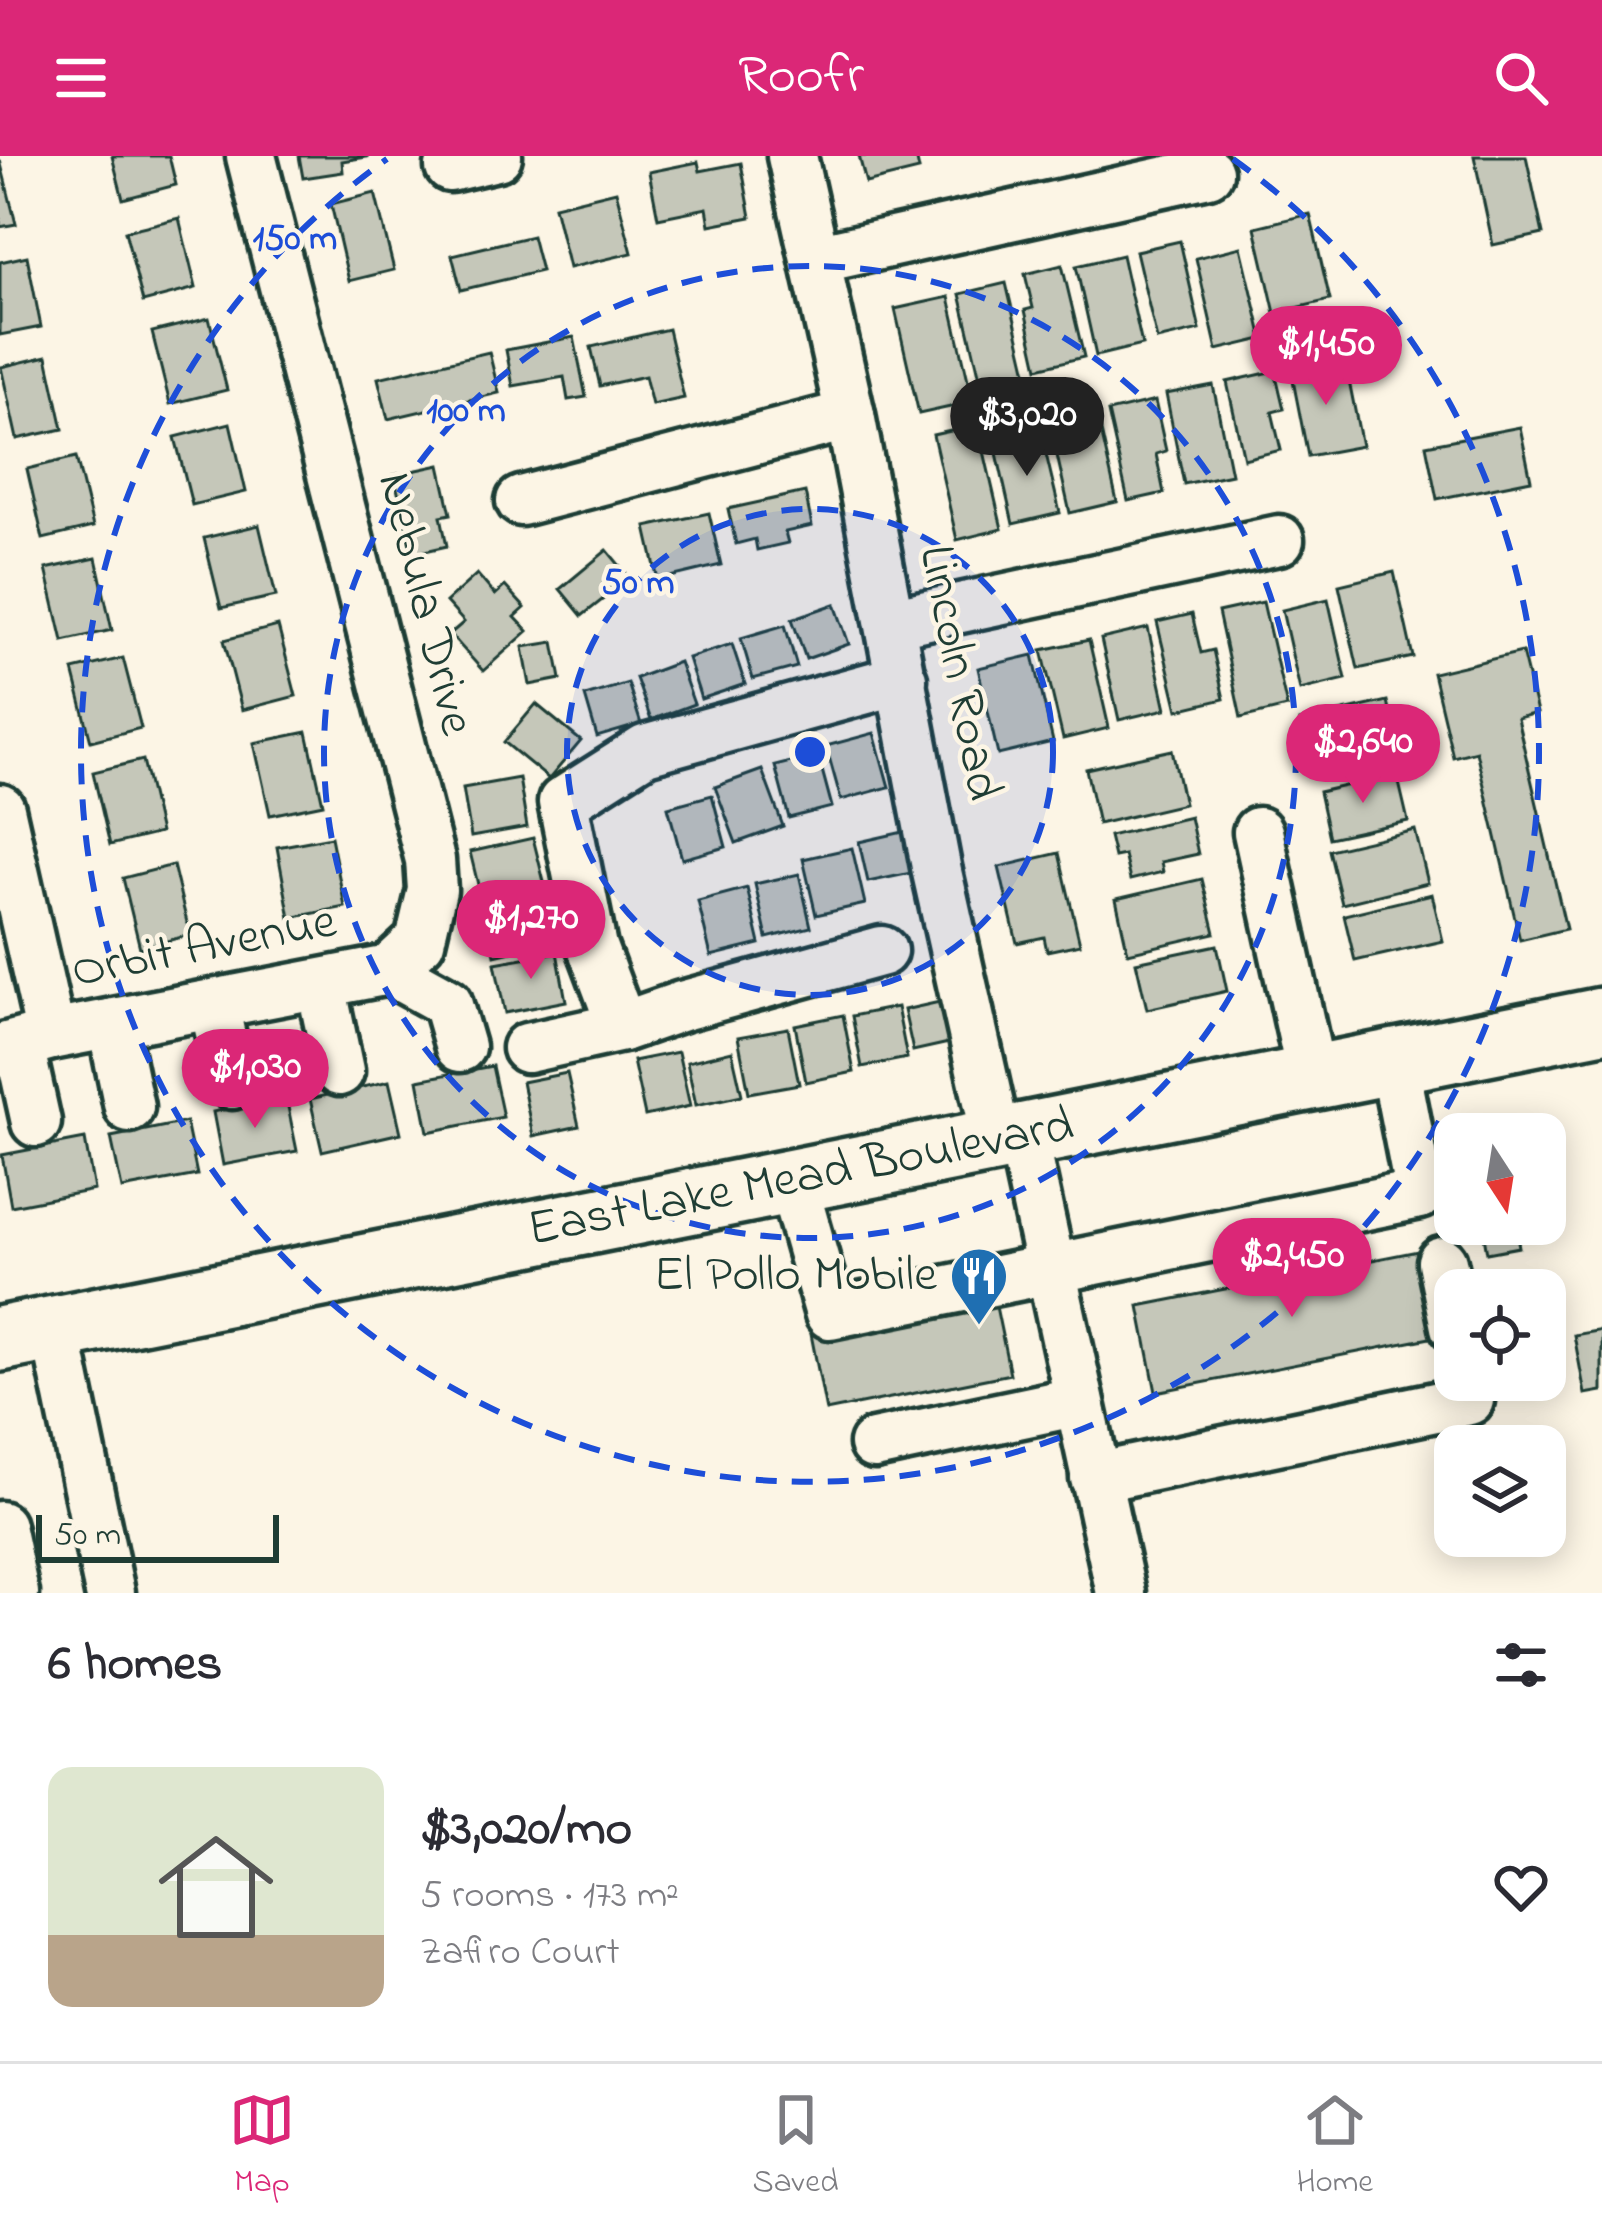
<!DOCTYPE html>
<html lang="en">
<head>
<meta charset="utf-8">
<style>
	body { margin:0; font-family:"Indie Flower",sans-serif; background:#f7f7f7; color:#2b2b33; height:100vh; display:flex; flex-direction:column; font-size:45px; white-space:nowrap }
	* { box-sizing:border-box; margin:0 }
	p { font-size:39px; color:#7c7c81 }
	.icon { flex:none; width:66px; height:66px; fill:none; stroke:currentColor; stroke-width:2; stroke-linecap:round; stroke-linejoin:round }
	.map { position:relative; height:1437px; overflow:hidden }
	.panel { display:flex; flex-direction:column; background:#fff; flex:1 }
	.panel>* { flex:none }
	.needle { width:78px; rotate:168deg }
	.controls { position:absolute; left:1434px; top:957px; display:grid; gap:24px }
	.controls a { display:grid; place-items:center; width:132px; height:132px; border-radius:24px; background:#fff; box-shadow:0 6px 30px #0003; font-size:60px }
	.scale { position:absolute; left:36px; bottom:30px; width:243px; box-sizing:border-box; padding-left:12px; border:6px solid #1f3d34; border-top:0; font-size:33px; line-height:42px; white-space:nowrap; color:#1f3d34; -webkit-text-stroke:9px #fcf5e5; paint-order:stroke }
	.price { position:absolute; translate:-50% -102px; padding:0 27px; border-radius:42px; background:#db2777; color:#fff; font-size:39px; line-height:78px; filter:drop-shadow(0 3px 6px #0008) }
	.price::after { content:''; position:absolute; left:50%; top:72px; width:36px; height:27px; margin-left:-18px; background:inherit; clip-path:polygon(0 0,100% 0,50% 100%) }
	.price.active { background:#222; color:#fff }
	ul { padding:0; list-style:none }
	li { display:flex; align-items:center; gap:36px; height:300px; padding:0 48px }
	li span { display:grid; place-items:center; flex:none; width:336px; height:240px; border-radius:24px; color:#555 }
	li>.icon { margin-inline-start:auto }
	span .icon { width:144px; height:144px; fill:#fffc; stroke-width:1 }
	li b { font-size:51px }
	h2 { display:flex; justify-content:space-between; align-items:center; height:144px; padding:0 48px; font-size:51px }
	header { display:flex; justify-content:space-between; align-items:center; height:156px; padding:0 48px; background:#db2777; color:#fff; font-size:54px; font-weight:600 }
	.menu { display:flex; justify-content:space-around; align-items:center; height:168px; border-top:3px solid #e1e1e2; background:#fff; font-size:33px; color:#7c7c81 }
	.menu a { display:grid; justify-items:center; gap:6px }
	.menu .active { color:#db2777 }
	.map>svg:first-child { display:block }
</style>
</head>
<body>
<header><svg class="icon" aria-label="menu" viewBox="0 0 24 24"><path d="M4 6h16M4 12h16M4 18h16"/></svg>Roofr<svg class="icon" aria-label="search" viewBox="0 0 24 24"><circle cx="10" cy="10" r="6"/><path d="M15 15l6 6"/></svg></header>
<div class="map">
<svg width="1602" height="1437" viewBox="0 0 1602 1437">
	<rect width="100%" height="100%" fill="#fcf5e5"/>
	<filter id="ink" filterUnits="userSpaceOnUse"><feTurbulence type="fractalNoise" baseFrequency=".00833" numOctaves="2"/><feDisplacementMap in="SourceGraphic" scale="24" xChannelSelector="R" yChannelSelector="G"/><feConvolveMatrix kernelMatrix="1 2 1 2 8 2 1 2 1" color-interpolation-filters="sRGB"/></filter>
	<g filter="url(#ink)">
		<g fill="#c5c7b9" stroke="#1f3d34" stroke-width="3">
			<polygon points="112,0 169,0 176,29 123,43"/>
			<polygon points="299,0 367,0 367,1 342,5 343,16 303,22"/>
			<polygon points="859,0 916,0 919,14 866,27"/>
			<polygon points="1474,0 1526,0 1543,78 1493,89"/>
			<polygon points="0,4 16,68 0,71"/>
			<polygon points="698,6 700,15 741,7 751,61 710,69 707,52 658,62 649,16"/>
			<polygon points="616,35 632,97 569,112 554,50"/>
			<polygon points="375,37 394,114 349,125 331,48"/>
			<polygon points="1310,58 1330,144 1275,157 1255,71"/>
			<polygon points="179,62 196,132 143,146 125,75"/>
			<polygon points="532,80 541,115 461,134 452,99"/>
			<polygon points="1180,85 1200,174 1157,184 1136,95"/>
			<polygon points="1241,91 1263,183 1217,194 1196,102"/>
			<polygon points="1122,99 1142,189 1096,200 1076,110"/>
			<polygon points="27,100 41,171 0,179 0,106"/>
			<polygon points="1062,109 1084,201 1038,212 1025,154 1033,152 1025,118"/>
			<polygon points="1006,127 1030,229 984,239 960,138"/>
			<polygon points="949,141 973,246 919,258 895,153"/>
			<polygon points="209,162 227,234 170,248 152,176"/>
			<polygon points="668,173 684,242 652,249 645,220 600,230 591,191"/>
			<polygon points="574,181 586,241 568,244 564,221 513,230 506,194"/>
			<polygon points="489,196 499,237 388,263 378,222"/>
			<polygon points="47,200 63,273 17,283 1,211"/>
			<polygon points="1345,204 1362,290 1308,300 1291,214"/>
			<polygon points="1275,215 1284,253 1272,256 1281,294 1244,303 1227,226"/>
			<polygon points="1213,229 1231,318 1184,328 1166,238"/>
			<polygon points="1094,244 1117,346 1070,357 1047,255"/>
			<polygon points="1155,245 1166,295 1156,298 1164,337 1128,345 1108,256"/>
			<polygon points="230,267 246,336 192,349 175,281"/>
			<polygon points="978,269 1002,373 957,384 933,279"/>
			<polygon points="1520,271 1531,324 1437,343 1426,289"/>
			<polygon points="1041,277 1060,357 1013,368 995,288"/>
			<polygon points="76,301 93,371 43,383 27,313"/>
			<polygon points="440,309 451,358 441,360 447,390 412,398 394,319"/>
			<polygon points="805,336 812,370 785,376 788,387 757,394 755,383 736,388 728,353"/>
			<polygon points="709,357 721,409 658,424 646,371"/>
			<polygon points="259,369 276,440 221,452 204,382"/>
			<polygon points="607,394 630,422 582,460 560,433"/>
			<polygon points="96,402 112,474 63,485 46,413"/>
			<polygon points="1394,416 1413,501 1358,513 1339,429"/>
			<polygon points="477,418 495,439 505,430 525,452 515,461 528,475 483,515 450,478 464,466 446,446"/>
			<polygon points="1328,443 1346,523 1300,534 1282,454"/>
			<polygon points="1263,446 1287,551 1241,562 1218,456"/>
			<polygon points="835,448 849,488 806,503 792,463"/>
			<polygon points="1192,458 1201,497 1213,494 1224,543 1178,554 1157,466"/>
			<polygon points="785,469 797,511 753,523 741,482"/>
			<polygon points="278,470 296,540 242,554 224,484"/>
			<polygon points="1148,472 1166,553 1119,564 1101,483"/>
			<polygon points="1089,484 1109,572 1063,583 1042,494"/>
			<polygon points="554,486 561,523 530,529 523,491"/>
			<polygon points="732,488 745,528 701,543 688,502"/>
			<polygon points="1522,496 1537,557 1517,562 1566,773 1520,784 1476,595 1453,601 1433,517"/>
			<polygon points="1033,499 1053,586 998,599 978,512"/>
			<polygon points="123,502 141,572 91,585 73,514"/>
			<polygon points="679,506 694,548 651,564 636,522"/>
			<polygon points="628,527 641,568 597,581 585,540"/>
			<polygon points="1387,545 1398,593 1311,614 1300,565"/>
			<polygon points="536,548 581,585 549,623 504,586"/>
			<polygon points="307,576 323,648 270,659 254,587"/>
			<polygon points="874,577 889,631 841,644 826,590"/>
			<polygon points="1172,594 1184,648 1098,668 1086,613"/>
			<polygon points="818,599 832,651 789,662 775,610"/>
			<polygon points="143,604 160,677 110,689 93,616"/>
			<polygon points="762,614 783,670 736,687 715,631"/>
			<polygon points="1397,618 1408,665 1329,682 1319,636"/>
			<polygon points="519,622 527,671 471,681 463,632"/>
			<polygon points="712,639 726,691 682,703 668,651"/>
			<polygon points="1190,661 1198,698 1161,706 1163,716 1130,724 1124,699 1114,701 1109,680"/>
			<polygon points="1415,674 1428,727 1342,748 1329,694"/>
			<polygon points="903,676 911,717 868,726 859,686"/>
			<polygon points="331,681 345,751 290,762 277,691"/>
			<polygon points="533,682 545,730 482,745 470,696"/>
			<polygon points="852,692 865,748 816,759 803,703"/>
			<polygon points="1059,697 1080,788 1047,795 1044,781 1017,787 999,711"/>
			<polygon points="173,709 190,779 140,792 123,722"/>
			<polygon points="799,718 811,771 767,782 755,728"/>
			<polygon points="1202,723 1215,777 1128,797 1116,743"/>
			<polygon points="747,732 760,788 711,800 698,745"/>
			<polygon points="1432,738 1443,785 1355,805 1344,759"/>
			<polygon points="545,740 556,784 495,799 485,754"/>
			<polygon points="1217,789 1227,835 1147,853 1136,806"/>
			<polygon points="557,796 566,845 505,857 495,807"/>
			<polygon points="944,845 953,886 913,895 904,854"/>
			<polygon points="897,851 907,902 862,911 852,860"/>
			<polygon points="843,859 854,916 806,926 795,869"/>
			<polygon points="788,872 799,928 749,937 738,881"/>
			<polygon points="732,895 742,939 696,949 687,906"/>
			<polygon points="678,896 690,950 645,960 633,905"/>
			<polygon points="492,910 503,961 428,976 418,924"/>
			<polygon points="567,917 579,970 533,980 522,926"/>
			<polygon points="389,925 401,977 322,995 310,943"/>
			<polygon points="286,941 297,995 223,1009 213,956"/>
			<polygon points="186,966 197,1019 122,1033 111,981"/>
			<polygon points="85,983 94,1034 11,1050 2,999"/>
			<polygon points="1482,1068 1515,1068 1519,1091 1487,1097"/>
			<polygon points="1428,1093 1445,1179 1156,1236 1139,1150"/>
			<polygon points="993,1136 1010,1218 826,1255 810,1173"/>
			<polygon points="1602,1174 1602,1235 1585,1238 1574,1179"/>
		</g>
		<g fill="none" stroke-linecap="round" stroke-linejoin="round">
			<defs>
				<g id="minor">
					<polyline points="792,0 850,259 937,716 997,985"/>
					<polyline points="450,11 497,0"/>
					<polyline points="816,103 1208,16"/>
					<polyline points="521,345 850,259"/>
					<polyline points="890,467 1279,384"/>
					<polyline points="0,653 51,879"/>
					<polyline points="1258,676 1312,922"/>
					<polyline points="389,814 447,846 460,891"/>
					<polyline points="321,829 339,915"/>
					<polyline points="214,850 232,928"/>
					<polyline points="112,869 129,951"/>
					<polyline points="622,871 592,791 563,646 645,594 902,523"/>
					<polyline points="19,889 36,966"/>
					<polyline points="527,892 622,871 682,850 882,795"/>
					<polyline points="0,893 51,879 389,814 420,785 432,734 430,704 251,0"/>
					<polyline points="1022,979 1121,1437"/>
					<polyline points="792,1025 830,1158 1420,1038 1394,905"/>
					<polyline points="1442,1106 1455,1171"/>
					<polyline points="55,1172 110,1437"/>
					<polyline points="874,1288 1079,1245"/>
					<polyline points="1095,1322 1469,1244 1465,1224"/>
					<polyline points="0,1370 14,1437"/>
				</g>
				<polyline id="major" points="0,1183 1602,864"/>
			</defs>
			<use href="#minor" stroke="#1f3d34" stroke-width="57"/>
			<use href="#major" stroke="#1f3d34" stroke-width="72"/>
			<use href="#minor" stroke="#fcf5e5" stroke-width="48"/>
			<use href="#major" stroke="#fcf5e5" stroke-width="63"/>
		</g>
	</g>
	<circle cx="810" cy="596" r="243" fill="#1d4ed8" fill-opacity=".12"/>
	<g fill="none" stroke="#1d4ed8" stroke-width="6" stroke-dasharray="21 15">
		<circle cx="810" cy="596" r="243"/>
		<circle cx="810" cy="596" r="486"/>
		<path d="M1233 3A729 729 0 1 1 387 3"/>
	</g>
	<defs>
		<symbol id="restaurant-pin" viewBox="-11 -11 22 30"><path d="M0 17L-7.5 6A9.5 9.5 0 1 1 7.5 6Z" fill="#1f6fb2" stroke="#fcf5e5"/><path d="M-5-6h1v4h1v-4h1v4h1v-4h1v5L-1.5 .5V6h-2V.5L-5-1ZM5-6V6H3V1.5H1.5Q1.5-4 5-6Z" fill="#fff"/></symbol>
	</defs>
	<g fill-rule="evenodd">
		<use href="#restaurant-pin" x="946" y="1087" width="66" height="90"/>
	</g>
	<g text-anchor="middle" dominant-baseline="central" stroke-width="9" stroke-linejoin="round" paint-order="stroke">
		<g font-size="51" fill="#1f3d34" stroke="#fcf5e5">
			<text transform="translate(424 448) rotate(76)">Nebula Drive</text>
			<text transform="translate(958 517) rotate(79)">Lincoln Road</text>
			<text transform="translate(204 792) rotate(-11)">Orbit Avenue</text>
			<text transform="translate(801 1023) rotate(-11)">East Lake Mead Boulevard</text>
		</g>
		<g font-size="51" fill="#1f3d34" stroke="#fcf5e5" text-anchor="end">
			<text x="937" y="1120">El Pollo Mobile</text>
		</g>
	</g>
	<circle cx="810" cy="596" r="18" fill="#1d4ed8" stroke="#fcf5e5" stroke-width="6"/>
	<g font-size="36" text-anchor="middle" font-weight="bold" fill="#1d4ed8" stroke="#fcf5e5" stroke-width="9" stroke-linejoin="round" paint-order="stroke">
		<text x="295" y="93">150 m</text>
		<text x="466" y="265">100 m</text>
		<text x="638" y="437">50 m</text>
	</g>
</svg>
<div class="controls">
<a><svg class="needle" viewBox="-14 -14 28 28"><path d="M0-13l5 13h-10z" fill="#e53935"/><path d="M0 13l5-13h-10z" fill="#7c7c81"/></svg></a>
<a><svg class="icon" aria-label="locate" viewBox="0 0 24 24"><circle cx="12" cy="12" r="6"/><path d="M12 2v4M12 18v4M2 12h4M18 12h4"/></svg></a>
<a><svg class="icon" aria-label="layers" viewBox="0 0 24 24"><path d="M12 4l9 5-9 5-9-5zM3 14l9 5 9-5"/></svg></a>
</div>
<div class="scale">50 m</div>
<b class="price" style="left:1326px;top:252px">$1,450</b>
<b class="price active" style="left:1027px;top:323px">$3,020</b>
<b class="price" style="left:1363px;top:650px">$2,640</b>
<b class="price" style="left:531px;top:826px">$1,270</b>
<b class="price" style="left:255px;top:975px">$1,030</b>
<b class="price" style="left:1292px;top:1164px">$2,450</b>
</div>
<section class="panel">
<h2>6 homes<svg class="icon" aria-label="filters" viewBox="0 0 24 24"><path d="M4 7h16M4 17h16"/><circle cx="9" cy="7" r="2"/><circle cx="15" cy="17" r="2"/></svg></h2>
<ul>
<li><span style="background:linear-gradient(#dfe7d0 70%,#b9a48a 0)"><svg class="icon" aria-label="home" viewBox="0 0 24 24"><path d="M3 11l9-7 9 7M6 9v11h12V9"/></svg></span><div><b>$3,020/mo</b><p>5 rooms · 173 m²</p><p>Zafiro Court</p></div><svg class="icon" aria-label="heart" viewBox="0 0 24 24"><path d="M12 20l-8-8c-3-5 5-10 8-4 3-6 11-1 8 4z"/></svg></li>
</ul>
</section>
<nav class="menu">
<a class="active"><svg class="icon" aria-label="map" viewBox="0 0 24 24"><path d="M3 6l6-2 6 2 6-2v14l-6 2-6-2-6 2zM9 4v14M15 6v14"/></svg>Map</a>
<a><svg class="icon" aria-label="saved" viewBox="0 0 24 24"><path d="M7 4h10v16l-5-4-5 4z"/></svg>Saved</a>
<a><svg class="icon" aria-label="home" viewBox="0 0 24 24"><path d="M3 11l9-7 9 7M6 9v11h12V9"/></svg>Home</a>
</nav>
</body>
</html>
